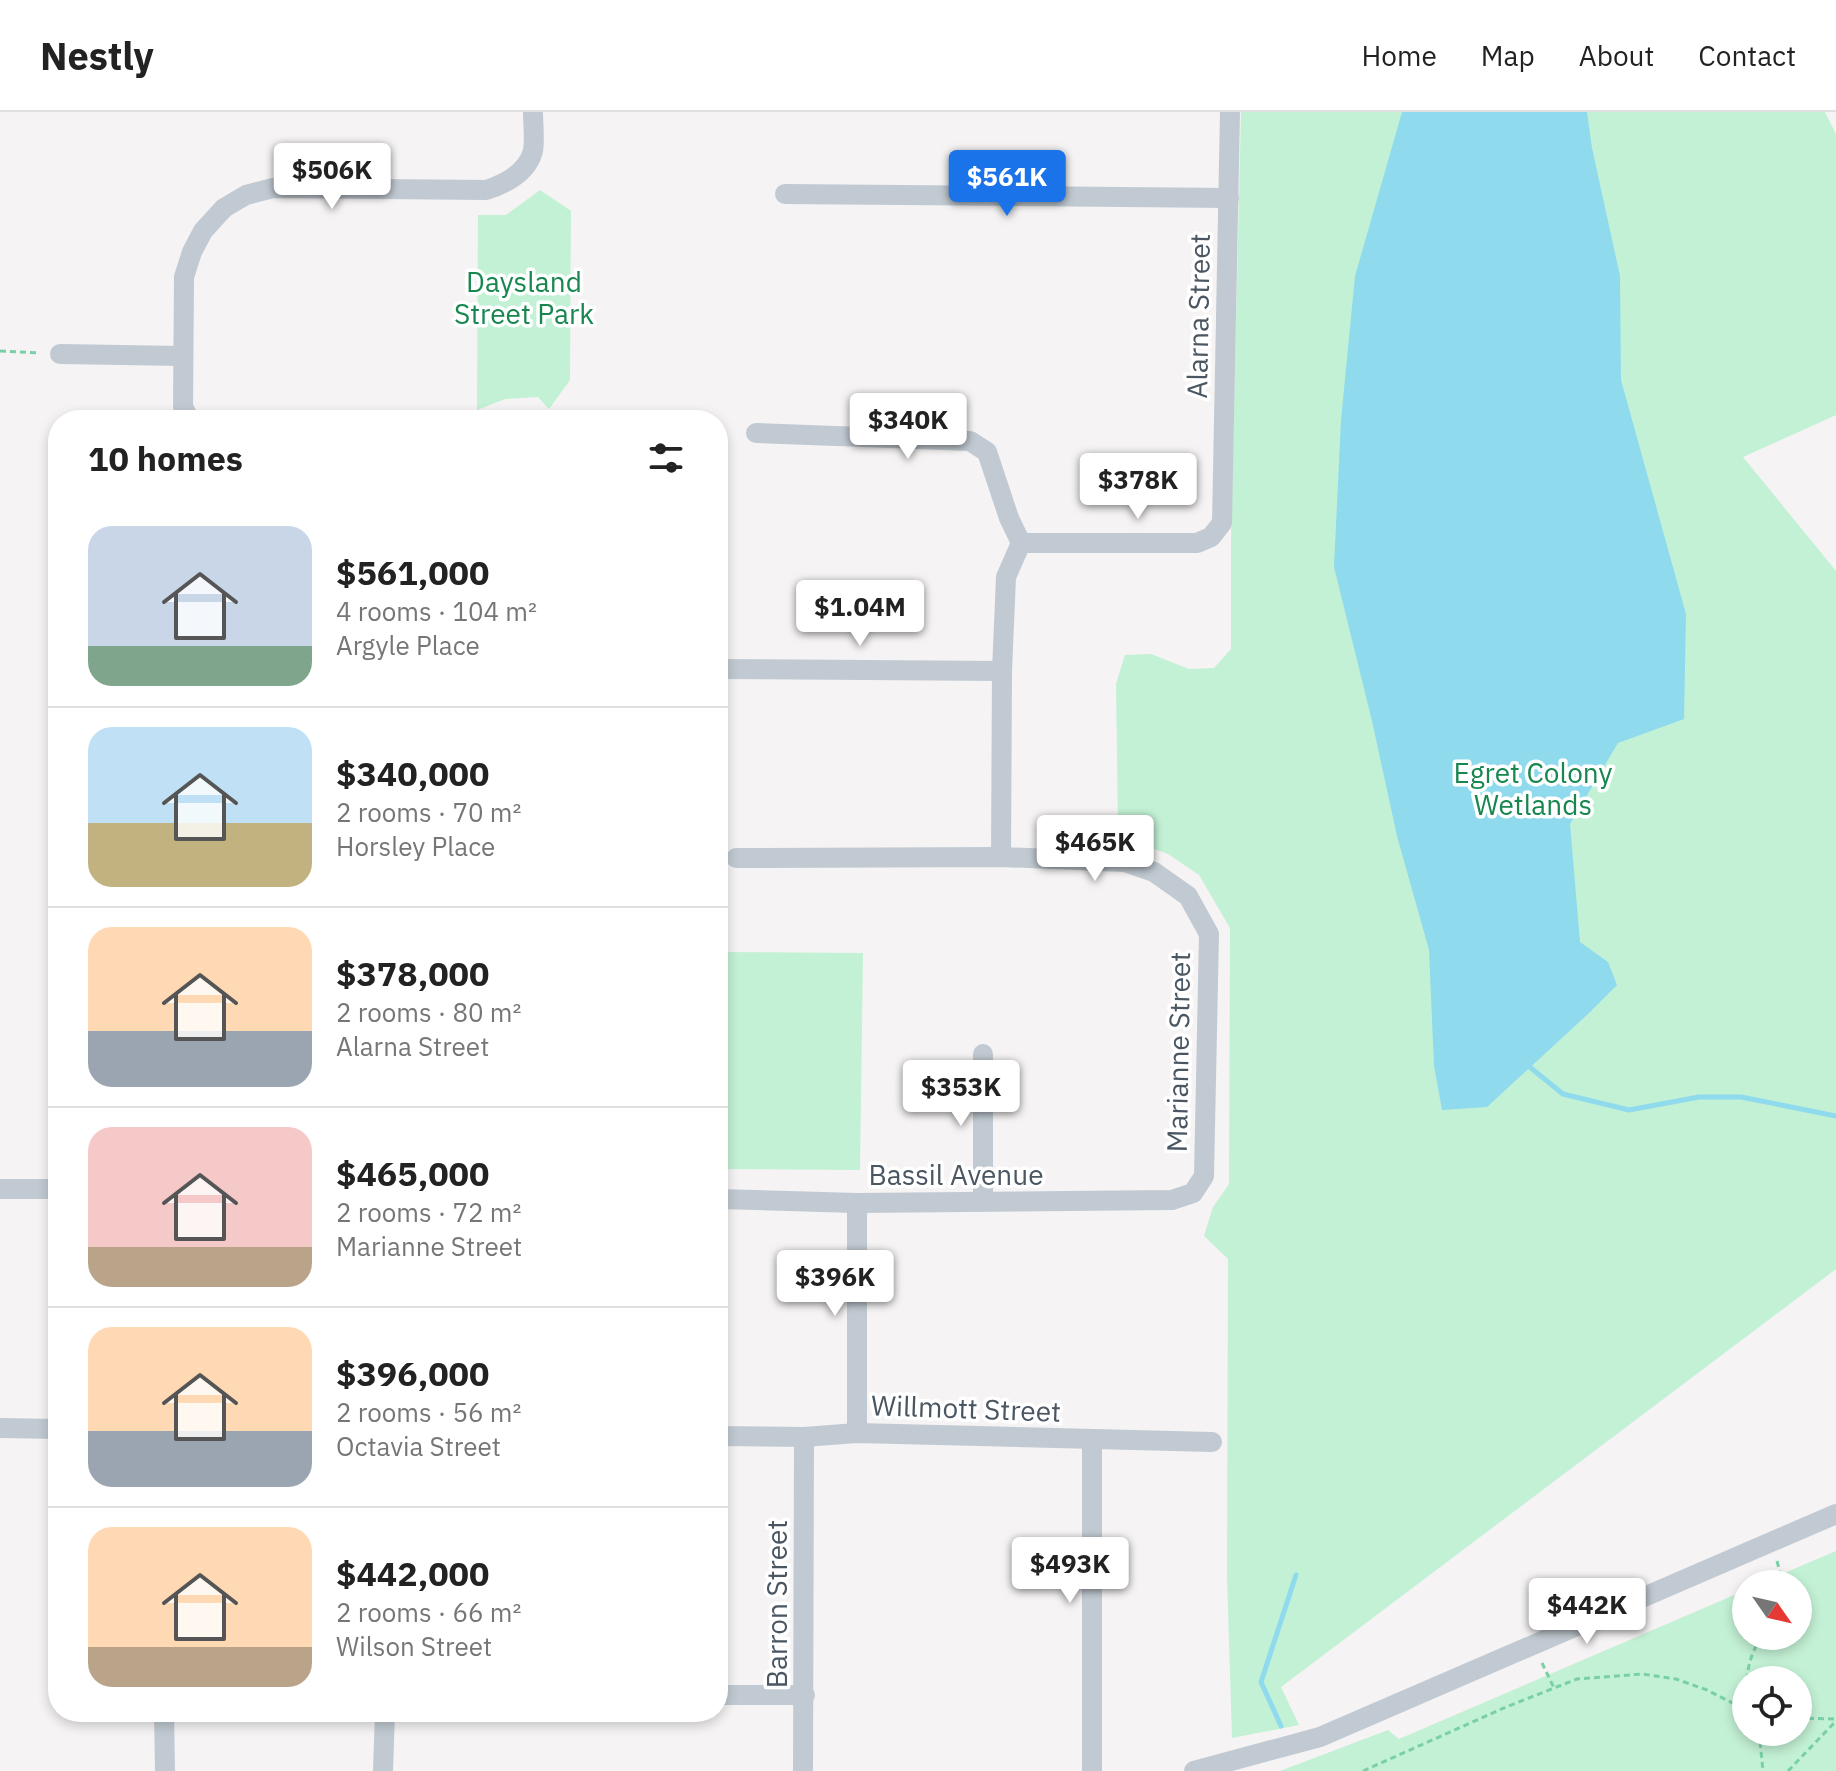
<!DOCTYPE html>
<html lang="en">
<head>
<meta charset="utf-8">
<style>
	body { margin:0; font-family:"IBM Plex Sans",sans-serif; background:#f6f6f6; color:#222; height:100vh; display:flex; flex-direction:column; font-size:30px; white-space:nowrap }
	* { box-sizing:border-box; margin:0 }
	p { font-size:26px; color:#767676 }
	.icon { flex:none; width:44px; height:44px; fill:none; stroke:currentColor; stroke-width:2; stroke-linecap:round; stroke-linejoin:round }
	.map { position:relative; flex:1; overflow:hidden }
	.panel { position:absolute; left:48px; top:298px; width:680px; height:1312px; display:flex; flex-direction:column; background:#fff; border-radius:32px; box-shadow:0 4px 12px #0003 }
	.panel>* { flex:none }
	.needle { width:52px; rotate:124deg }
	.fabs { position:absolute; left:1732px; top:1458px; display:grid; gap:16px }
	.fabs a { display:grid; place-items:center; width:80px; height:80px; border-radius:50%; background:#fff; box-shadow:0 4px 12px #0003; font-size:40px }
	.price { position:absolute; translate:-50% -68px; padding:0 18px; border-radius:8px; background:#fff; color:#222; font-size:26px; line-height:52px; filter:drop-shadow(0 2px 4px #0008) }
	.price::after { content:''; position:absolute; left:50%; top:48px; width:24px; height:18px; margin-left:-12px; background:inherit; clip-path:polygon(0 0,100% 0,50% 100%) }
	.price.current { background:#1a73e8; color:#fff }
	ul { padding:0; list-style:none }
	li { display:flex; align-items:center; gap:24px; height:200px; padding:0 40px }
	li+li { border-top:2px solid #e0e0e0 }
	li span { display:grid; place-items:center; flex:none; width:224px; height:160px; border-radius:24px; color:#555 }
	li>.icon { margin-inline-start:auto }
	span .icon { width:96px; height:96px; fill:#fffc; stroke-width:1 }
	li b { font-size:34px }
	h2 { display:flex; justify-content:space-between; align-items:center; height:96px; padding:0 40px; font-size:34px }
	header { display:flex; align-items:center; gap:48px; box-sizing:border-box; height:112px; padding:0 40px; background:#fff; border-bottom:2px solid #e0e0e0 }
	header strong { font-size:38px }
	nav { display:flex; gap:44px; margin-inline-start:auto; font-size:28px }
	.map>svg:first-child { display:block }
</style>
</head>
<body>
<header>
<strong>Nestly</strong>
<nav><a>Home</a><a>Map</a><a>About</a><a>Contact</a></nav>
</header>
<div class="map">
<svg width="1836" height="1659" viewBox="0 0 1836 1659">
	<rect width="100%" height="100%" fill="#f5f3f3"/>
	<g fill="#c3f1d5" fill-rule="evenodd">
		<polygon points="1241,0 1825,0 1836,22 1836,303 1743,345 1836,459 1836,1157 1281,1575 1299,1613 1232,1626 1227,1464 1228,1147 1204,1124 1213,1095 1229,1072 1230,816 1199,763 1168,742 1143,733 1118,712 1116,572 1125,543 1151,542 1189,557 1214,556 1231,537 1231,427"/>
		<polygon points="540,78 571,99 570,268 549,297 538,285 505,287 477,298 478,103 506,103"/>
		<polygon points="718,840 863,841 860,1058 718,1057"/>
		<path d="M1836 1439V1659H1280L1388 1618 1399 1627 1746 1478V1524H1798V1472H1759ZM1746 1568H1798V1620H1746Z"/>
	</g>
	<polygon fill="#90daee" points="1402,0 1587,0 1592,36 1620,164 1621,268 1686,502 1684,607 1618,631 1570,712 1580,830 1608,850 1617,873 1588,902 1487,995 1442,998 1434,954 1429,838 1397,724 1372,609 1334,455 1341,308 1355,164"/>
	<g fill="none" stroke-linecap="round" stroke-linejoin="round">
		<g stroke="#90daee" stroke-width="5">
			<polyline points="1526,952 1563,982 1629,998 1699,985 1741,985 1836,1004"/>
			<polyline points="1281,1614 1261,1570 1296,1463"/>
		</g>
		<g stroke="#7ad0a6" stroke-width="3" stroke-dasharray="6 4" stroke-linecap="butt">
			<polyline points="0,239 40,241"/>
			<polyline points="1777,1449 1783,1472"/>
			<polyline points="1542,1551 1554,1576"/>
			<path d="M1747 1568C1748 1551 1753 1538 1762 1524"/>
			<polyline points="1798,1606 1836,1607"/>
			<polyline points="1759,1620 1763,1659"/>
			<polyline points="1363,1659 1506,1595 1577,1567 1642,1562 1676,1567 1707,1578 1746,1598"/>
			<polyline points="1788,1659 1836,1609"/>
		</g>
		<g stroke="#c1cad2" stroke-width="20">
			<polyline points="785,82 1229,86"/>
			<polyline points="60,242 183,244"/>
			<path d="M190 308 183 295 184 165 192 140 203 119 224 96 246 83 273 76 486 78C505 72 527 61 533 39 535 27 533 12 533 0"/>
			<polyline points="756,321 970,329 987,340 1009,406 1021,431"/>
			<polyline points="718,557 1002,559"/>
			<polyline points="1001,745 1002,559 1006,465 1021,431 1197,431 1211,425 1222,411 1230,0"/>
			<polyline points="0,1077 58,1077"/>
			<polyline points="718,1087 857,1091 1172,1088 1193,1081 1204,1064 1209,822 1188,784 1154,760 1125,750 1001,745 736,746"/>
			<polyline points="983,1090 983,942"/>
			<polyline points="857,1091 857,1321"/>
			<polyline points="0,1316 58,1317"/>
			<polyline points="718,1324 804,1325 857,1321 1212,1330"/>
			<polyline points="718,1583 805,1583"/>
			<polyline points="164,1600 165,1659"/>
			<polyline points="383,1659 385,1600"/>
			<polyline points="803,1659 804,1325"/>
			<polyline points="1092,1659 1092,1328"/>
			<polyline points="1194,1659 1320,1625 1836,1402"/>
		</g>
	</g>
	<g text-anchor="middle" dominant-baseline="central" stroke-width="7" stroke-linejoin="round" paint-order="stroke">
		<g font-size="28" fill="#17864f" stroke="#fff">
			<text x="524" y="169">Daysland<tspan x="524" dy="32">Street Park</tspan></text>
			<text x="1533" y="660">Egret Colony<tspan x="1533" dy="32">Wetlands</tspan></text>
		</g>
		<g font-size="28" fill="#4a5661" stroke="#fff">
			<text transform="translate(1198 204) rotate(-89)">Alarna Street</text>
			<text transform="translate(1178 940) rotate(-89)">Marianne Street</text>
			<text x="956" y="1062">Bassil Avenue</text>
			<text transform="translate(966 1296) rotate(2)">Willmott Street</text>
			<text transform="translate(776 1492) rotate(-90)">Barron Street</text>
		</g>
	</g>
</svg>
<div class="fabs">
<a><svg class="needle" viewBox="-14 -14 28 28"><path d="M0-13l5 13h-10z" fill="#e53935"/><path d="M0 13l5-13h-10z" fill="#767676"/></svg></a>
<a><svg class="icon" aria-label="locate" viewBox="0 0 24 24"><circle cx="12" cy="12" r="6"/><path d="M12 2v4M12 18v4M2 12h4M18 12h4"/></svg></a>
</div>
<b class="price" style="left:332px;top:99px">$506K</b>
<b class="price current" style="left:1007px;top:106px">$561K</b>
<b class="price" style="left:908px;top:349px">$340K</b>
<b class="price" style="left:1138px;top:409px">$378K</b>
<b class="price" style="left:860px;top:536px">$1.04M</b>
<b class="price" style="left:1095px;top:771px">$465K</b>
<b class="price" style="left:961px;top:1016px">$353K</b>
<b class="price" style="left:835px;top:1206px">$396K</b>
<b class="price" style="left:1070px;top:1493px">$493K</b>
<b class="price" style="left:1587px;top:1534px">$442K</b>
<section class="panel">
<h2>10 homes<svg class="icon" aria-label="filters" viewBox="0 0 24 24"><path d="M4 7h16M4 17h16"/><circle cx="9" cy="7" r="2"/><circle cx="15" cy="17" r="2"/></svg></h2>
<ul>
<li><span style="background:linear-gradient(#c9d6e8 75%,#7fa58c 0)"><svg class="icon" aria-label="home" viewBox="0 0 24 24"><path d="M3 11l9-7 9 7M6 9v11h12V9"/></svg></span><div><b>$561,000</b><p>4 rooms · 104 m²</p><p>Argyle Place</p></div></li>
<li><span style="background:linear-gradient(#bfe0f5 60%,#c2b280 0)"><svg class="icon" aria-label="home" viewBox="0 0 24 24"><path d="M3 11l9-7 9 7M6 9v11h12V9"/></svg></span><div><b>$340,000</b><p>2 rooms · 70 m²</p><p>Horsley Place</p></div></li>
<li><span style="background:linear-gradient(#ffd9b3 65%,#9aa5b1 0)"><svg class="icon" aria-label="home" viewBox="0 0 24 24"><path d="M3 11l9-7 9 7M6 9v11h12V9"/></svg></span><div><b>$378,000</b><p>2 rooms · 80 m²</p><p>Alarna Street</p></div></li>
<li><span style="background:linear-gradient(#f6c9c9 75%,#b9a48a 0)"><svg class="icon" aria-label="home" viewBox="0 0 24 24"><path d="M3 11l9-7 9 7M6 9v11h12V9"/></svg></span><div><b>$465,000</b><p>2 rooms · 72 m²</p><p>Marianne Street</p></div></li>
<li><span style="background:linear-gradient(#ffd9b3 65%,#9aa5b1 0)"><svg class="icon" aria-label="home" viewBox="0 0 24 24"><path d="M3 11l9-7 9 7M6 9v11h12V9"/></svg></span><div><b>$396,000</b><p>2 rooms · 56 m²</p><p>Octavia Street</p></div></li>
<li><span style="background:linear-gradient(#ffd9b3 75%,#b9a48a 0)"><svg class="icon" aria-label="home" viewBox="0 0 24 24"><path d="M3 11l9-7 9 7M6 9v11h12V9"/></svg></span><div><b>$442,000</b><p>2 rooms · 66 m²</p><p>Wilson Street</p></div></li>
</ul>
</section>
</div>
</body>
</html>
